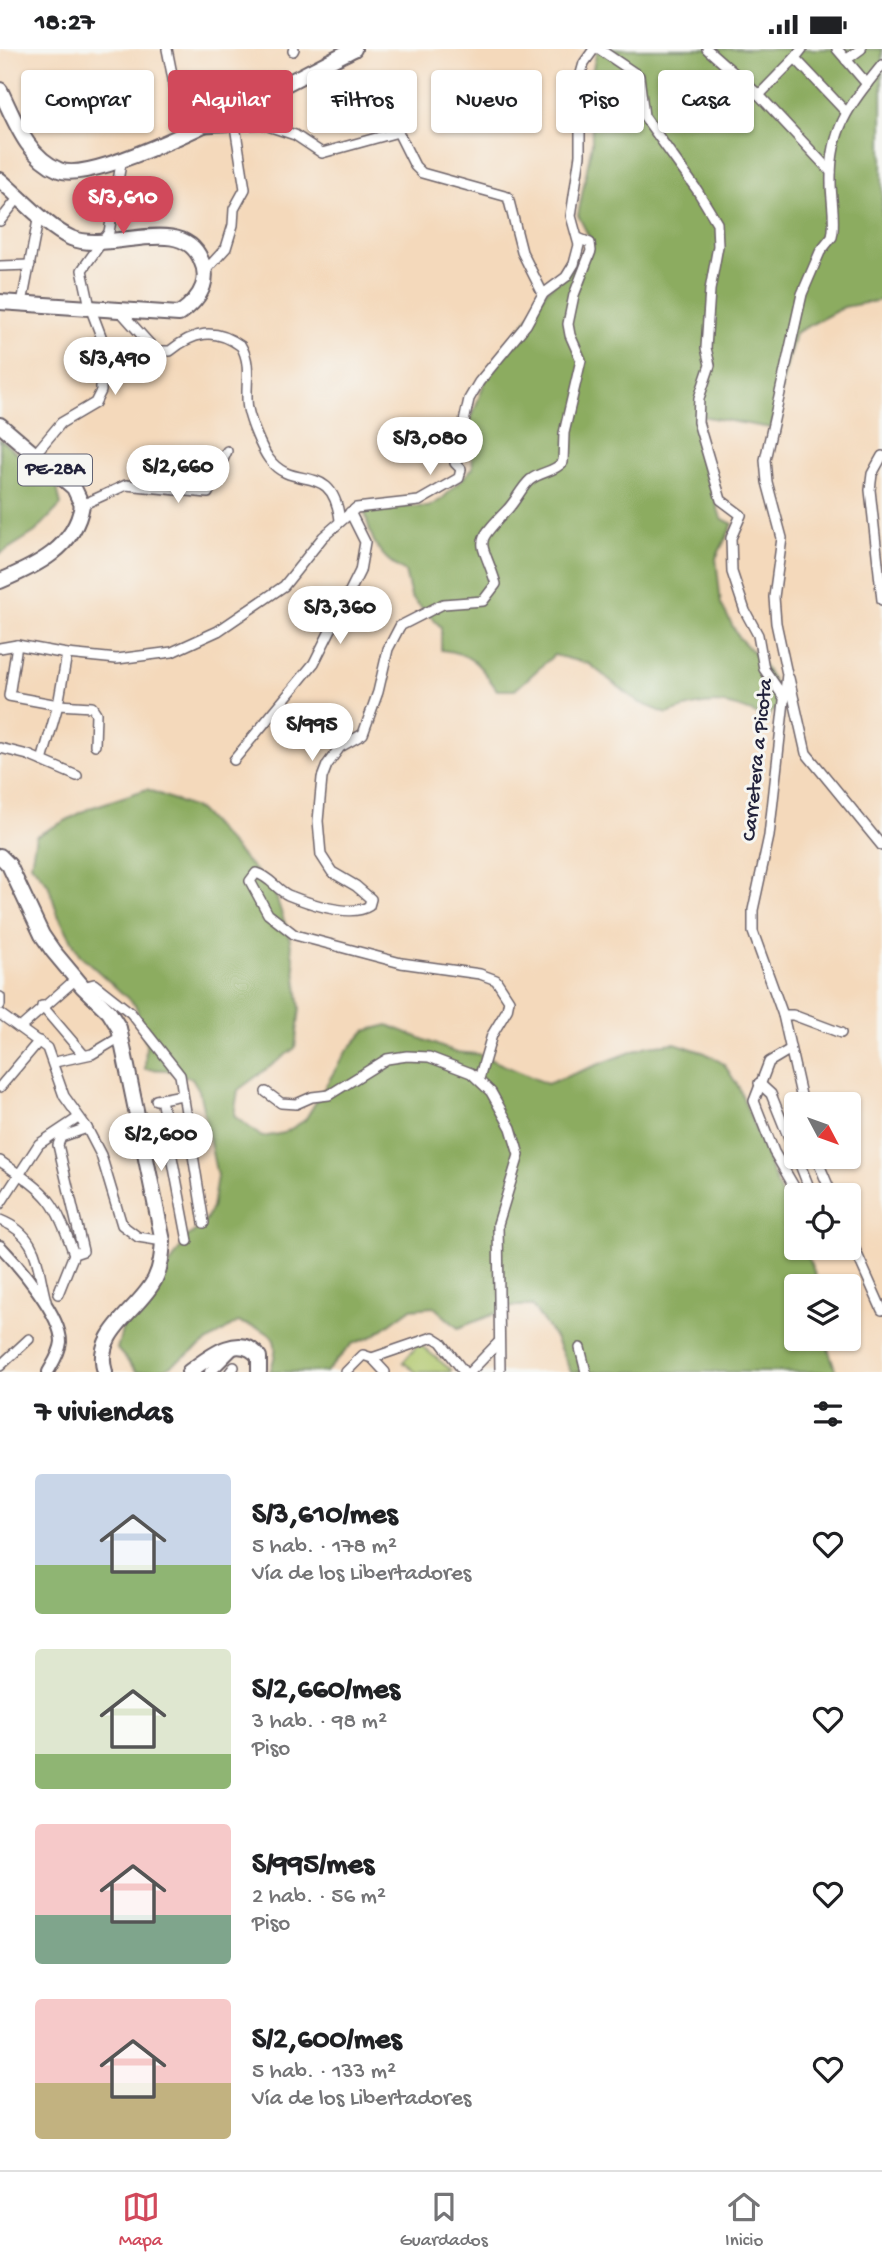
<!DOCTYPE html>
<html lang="es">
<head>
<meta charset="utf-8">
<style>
	body { margin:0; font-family:"Gochi Hand",sans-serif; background:#f2f2f2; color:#202124; height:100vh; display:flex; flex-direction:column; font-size:26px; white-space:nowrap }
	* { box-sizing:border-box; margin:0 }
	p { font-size:23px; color:#757577 }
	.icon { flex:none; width:38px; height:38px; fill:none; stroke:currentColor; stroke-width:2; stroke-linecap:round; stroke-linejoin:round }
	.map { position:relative; height:1323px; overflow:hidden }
	.drawer { display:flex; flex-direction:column; background:#fff; flex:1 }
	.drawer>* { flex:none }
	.hud { position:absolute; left:21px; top:21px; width:840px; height:63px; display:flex; gap:14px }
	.needle { width:46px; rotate:131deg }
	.buttons { position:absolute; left:784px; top:1043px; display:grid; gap:14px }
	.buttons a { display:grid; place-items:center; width:77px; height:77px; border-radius:7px; background:#fff; box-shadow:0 2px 5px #0004; font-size:35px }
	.price { position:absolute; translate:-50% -60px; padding:0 16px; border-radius:24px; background:#fff; color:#222; font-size:23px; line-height:46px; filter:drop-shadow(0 2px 4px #0008) }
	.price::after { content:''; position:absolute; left:50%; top:42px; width:21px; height:16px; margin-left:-10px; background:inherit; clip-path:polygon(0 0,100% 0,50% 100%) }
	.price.on { background:#d1495b; color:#fff }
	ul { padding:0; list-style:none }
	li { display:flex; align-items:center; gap:21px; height:175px; padding:0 35px }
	li span { display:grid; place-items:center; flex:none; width:196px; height:140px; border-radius:7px; color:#555 }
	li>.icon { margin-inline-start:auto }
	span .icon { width:84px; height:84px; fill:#fffc; stroke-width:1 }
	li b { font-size:30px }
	h2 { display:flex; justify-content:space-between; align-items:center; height:84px; padding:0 35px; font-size:30px }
	.chip { padding:0 24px; border-radius:7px; background:#fff; box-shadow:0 2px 5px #0004; font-size:24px; line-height:63px }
	.chip.on { background:#d1495b; color:#fff }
	.status { display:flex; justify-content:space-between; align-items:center; height:49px; padding:0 35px; background:#fff; direction:ltr }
	.status svg { height:19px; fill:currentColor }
	.tab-bar { display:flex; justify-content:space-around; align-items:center; height:98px; border-top:2px solid #e0e0e0; background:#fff; font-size:19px; color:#757577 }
	.tab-bar a { display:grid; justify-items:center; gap:4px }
	.tab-bar .on { color:#d1495b }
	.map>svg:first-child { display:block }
</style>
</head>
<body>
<div class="status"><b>18:27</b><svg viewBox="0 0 49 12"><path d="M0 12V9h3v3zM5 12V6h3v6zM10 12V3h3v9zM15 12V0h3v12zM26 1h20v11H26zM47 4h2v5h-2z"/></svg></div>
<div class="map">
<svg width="882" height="1323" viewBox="0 0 882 1323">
	<rect width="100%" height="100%" fill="#f6f6f2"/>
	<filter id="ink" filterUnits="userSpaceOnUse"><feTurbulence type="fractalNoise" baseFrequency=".0143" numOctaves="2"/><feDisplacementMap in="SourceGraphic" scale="14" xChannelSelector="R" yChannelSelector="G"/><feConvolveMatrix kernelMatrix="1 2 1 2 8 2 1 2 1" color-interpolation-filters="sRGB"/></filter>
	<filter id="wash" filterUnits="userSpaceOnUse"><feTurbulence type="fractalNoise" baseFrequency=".00686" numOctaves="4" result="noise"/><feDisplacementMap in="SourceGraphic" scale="28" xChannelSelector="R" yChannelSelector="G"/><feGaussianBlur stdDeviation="1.57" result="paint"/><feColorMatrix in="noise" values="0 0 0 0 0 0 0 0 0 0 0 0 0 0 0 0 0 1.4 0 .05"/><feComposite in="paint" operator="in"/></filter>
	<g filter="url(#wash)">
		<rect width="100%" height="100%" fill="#f4d9bb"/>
		<polygon fill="#b0c76c" stroke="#697454" stroke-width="2" points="419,1295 451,1321 450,1323 416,1323 403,1313"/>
		<g fill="#8cac60" stroke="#57674e" stroke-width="2">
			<path d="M597 0H882V251L844 258 795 284 771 379 695 366 702 410 721 469 733 475 716 509 721 555 739 589 758 608 785 650 783 661H774L766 669C725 651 709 649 667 665L638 653 589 615 554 606 515 641H497C480 616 472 604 441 601V578L411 548 405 523C374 505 371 489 363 456L428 458 442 450 473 419 469 376 485 332 547 241 586 209 590 190 578 166 592 94 591 29Z"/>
			<polygon points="0,390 57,438 61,456 35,483 0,505"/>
			<path d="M147 740 199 761 274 842 289 886 295 920 300 960 295 999 238 1041 234 1067 262 1088 284 1084 305 1071 346 1003 365 982 388 976 454 1003 478 1005 547 1035 647 997 675 994 705 1004 724 1015 739 1039 796 1183V1199H804L820 1236 796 1237V1290H825L836 1323H571L555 1289 532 1257H515L458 1279 434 1258 410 1260 373 1287 352 1295 326 1323H270C283 1286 272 1283 238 1273L165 1320 137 1323 117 1300 123 1277 168 1219 187 1188 203 1176 212 1159 217 1127 199 1041 192 1029 167 1021 145 1020 146 995 136 957 79 905 58 866 48 835 31 815 36 787 90 759Z"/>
		</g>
	</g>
	<g filter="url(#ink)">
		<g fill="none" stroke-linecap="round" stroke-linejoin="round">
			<defs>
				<g id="minor">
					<polyline points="167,0 175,40 198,79 262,75 295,86 322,104 398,83 415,117 422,124 508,148 522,203 543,245"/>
					<polyline points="599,0 639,27 644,67 697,141 717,174 718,197 710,241 706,299 710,316 699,349 698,373 721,451 741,466 731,489 732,523 745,562 758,586 764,620 785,650"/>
					<polyline points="707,0 759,46 831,123"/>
					<polyline points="802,0 795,9 845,62"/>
					<polyline points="837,0 867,35"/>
					<polyline points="293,2 294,0"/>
					<polyline points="846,11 861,0"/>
					<polyline points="759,46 795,9"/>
					<polyline points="0,172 20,147"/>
					<polyline points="0,217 30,216"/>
					<polyline points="205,222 226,199 233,176 234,160 245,140 235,77"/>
					<polyline points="22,254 39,166"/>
					<path d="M121 263 156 302H170C193 283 215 278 241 297 253 317 244 339 248 360 251 374 261 399 269 410 294 444 332 410 340 471"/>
					<polyline points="35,405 61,374 95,354 101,342 101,287 90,258 82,221 109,183 122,109"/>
					<polyline points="882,407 872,425 870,441 882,551"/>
					<polyline points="82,456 126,436 208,444 227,402"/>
					<polyline points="17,596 9,647 58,656 92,658 96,664 95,696"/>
					<polyline points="0,599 17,596 67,605 117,610 172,603 218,582 284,537 323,488 356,459 419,452 459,429 461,420 455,414 469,350 479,333 526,276 543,245 566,228 574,215 579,196 571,167 580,106 580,28 584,14 594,0"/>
					<polyline points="789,629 806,704 882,797"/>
					<polyline points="0,699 28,706 77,727"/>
					<polyline points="234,711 314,614 360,522 365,493 350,463"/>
					<polyline points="42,712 58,656 67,605"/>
					<polyline points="83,938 94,935 131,964 180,1026 204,1174"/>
					<polyline points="0,948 0,956"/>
					<polyline points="42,957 83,1005"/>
					<polyline points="0,965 47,999 64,1047 87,1079 101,1106 122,1176 138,1188 163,1192"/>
					<polyline points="783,966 793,966 841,984"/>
					<polyline points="20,979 76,930"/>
					<polyline points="789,1001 769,1013 754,1052 774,1103 799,1146"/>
					<polyline points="55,1013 92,1005 122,987"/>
					<path d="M479 1030 492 986 507 961 509 951 496 931 480 925 401 914 295 886 268 865 250 832 256 824C270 828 276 840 288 846 308 854 351 869 369 857L371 850 356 837 332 823 321 806 318 772 322 729 327 716 340 698 363 685 378 643 388 600 400 577 443 555 483 552 496 535C482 489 471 498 507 461 516 452 521 439 530 431 541 422 553 424 563 413L564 384 581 311 570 286 568 275 574 246 591 202 590 194 578 189"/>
					<polyline points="759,1034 771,1045 796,1107"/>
					<polyline points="0,1038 39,992"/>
					<polyline points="266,1043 281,1054 296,1055 312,1048 329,1046 387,1010 407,1007 429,1008 471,1024 491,1043 511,1079 519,1106 498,1175 500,1323"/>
					<polyline points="161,1050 188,1192"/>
					<polyline points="156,1051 182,1046"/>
					<path d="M803 1055 783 966 753 883V861L769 787 787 625 776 574 774 548 782 489 767 433 765 411 802 245 820 203 832 188C836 171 831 151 831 133 830 79 850 56 882 16"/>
					<polyline points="797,1108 812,1146"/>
					<polyline points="816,1108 832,1146"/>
					<path d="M0 1112C49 1146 53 1147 74 1205"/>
					<polyline points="0,1155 39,1095 78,1069"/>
					<path d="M0 1171C40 1187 36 1215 46 1252"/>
					<polyline points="849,1187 882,1261"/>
					<polyline points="58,1245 74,1205 83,1202 58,1096 61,1088 87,1079"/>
					<polyline points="580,1299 586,1323"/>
					<polyline points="372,1309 433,1288 441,1293 464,1323"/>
					<polyline points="0,1317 29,1290"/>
					<polyline points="230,1323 234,1318"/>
					<polyline points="346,1323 363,1306 372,1309 385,1323"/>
					<polyline points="470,1323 498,1294"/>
				</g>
				<g id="tertiary">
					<path d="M0 1197C19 1217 61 1266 61 1293 60 1304 53 1314 48 1323"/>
					<polyline points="210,1323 234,1299"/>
				</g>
				<g id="trunk">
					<path d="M0 41C15 71 26 107 59 121 102 139 305 23 354 0"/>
					<path d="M0 131C20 148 48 179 71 189 109 205 182 164 201 211 205 219 206 228 203 237 199 249 189 258 179 265L0 253"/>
					<path d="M0 376 74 439 82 456C75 499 36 517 0 532"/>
					<path d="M0 807 9 816 42 886 53 902 83 938 109 963 119 979 163 1192C162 1205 161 1218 155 1230 140 1261 92 1283 105 1323"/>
					<path d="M189 1323C208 1309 240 1282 259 1308V1323"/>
				</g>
			</defs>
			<use href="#minor" stroke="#6c6268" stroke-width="12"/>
			<use href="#tertiary" stroke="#6c6268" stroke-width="14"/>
			<use href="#trunk" stroke="#6c6268" stroke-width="18"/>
			<use href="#minor" stroke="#fff" stroke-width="9"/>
			<use href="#tertiary" stroke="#fff" stroke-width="10"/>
			<use href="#trunk" stroke="#fff" stroke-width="14"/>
		</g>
	</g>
	<g text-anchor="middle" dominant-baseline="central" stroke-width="6" stroke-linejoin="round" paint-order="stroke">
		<rect fill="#f6f6f2" stroke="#626272" stroke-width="2" x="18" y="405.5" width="74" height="31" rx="5"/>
		<g font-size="19" font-weight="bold" fill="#22223b">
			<text x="55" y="421">PE-28A</text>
		</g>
		<g font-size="21" fill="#22223b" stroke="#f6f6f2">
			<text transform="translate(759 711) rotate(-84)">Carretera a Picota</text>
		</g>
	</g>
</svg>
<div class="buttons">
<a><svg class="needle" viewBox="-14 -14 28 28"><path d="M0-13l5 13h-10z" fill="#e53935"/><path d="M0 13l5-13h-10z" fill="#757577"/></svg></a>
<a><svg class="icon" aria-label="locate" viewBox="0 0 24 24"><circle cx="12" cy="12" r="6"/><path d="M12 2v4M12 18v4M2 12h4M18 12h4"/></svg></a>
<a><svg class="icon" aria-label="layers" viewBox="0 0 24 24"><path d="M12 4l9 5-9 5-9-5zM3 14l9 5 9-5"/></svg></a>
</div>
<b class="price on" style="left:123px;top:187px">S/3,610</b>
<b class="price" style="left:115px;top:348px">S/3,490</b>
<b class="price" style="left:430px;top:428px">S/3,080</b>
<b class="price" style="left:178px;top:456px">S/2,660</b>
<b class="price" style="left:340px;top:597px">S/3,360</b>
<b class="price" style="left:312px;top:714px">S/995</b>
<b class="price" style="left:161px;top:1124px">S/2,600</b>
<div class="hud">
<a class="chip">Comprar</a>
<a class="chip on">Alquilar</a>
<a class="chip">Filtros</a>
<a class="chip">Nuevo</a>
<a class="chip">Piso</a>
<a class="chip">Casa</a>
</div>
</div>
<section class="drawer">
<h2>7 viviendas<svg class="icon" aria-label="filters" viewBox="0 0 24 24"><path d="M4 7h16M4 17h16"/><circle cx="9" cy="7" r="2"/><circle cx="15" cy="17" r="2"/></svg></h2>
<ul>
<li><span style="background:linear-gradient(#c9d6e8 65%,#8fb573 0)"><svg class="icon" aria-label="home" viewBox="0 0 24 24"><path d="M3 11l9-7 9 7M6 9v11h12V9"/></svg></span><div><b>S/3,610/mes</b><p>5 hab. · 178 m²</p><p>Vía de los Libertadores</p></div><svg class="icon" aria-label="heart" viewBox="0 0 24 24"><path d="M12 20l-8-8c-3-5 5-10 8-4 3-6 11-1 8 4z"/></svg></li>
<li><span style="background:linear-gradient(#dfe7d0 75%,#8fb573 0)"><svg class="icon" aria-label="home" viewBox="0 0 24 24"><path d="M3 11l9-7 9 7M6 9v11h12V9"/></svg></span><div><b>S/2,660/mes</b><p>3 hab. · 98 m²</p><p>Piso</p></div><svg class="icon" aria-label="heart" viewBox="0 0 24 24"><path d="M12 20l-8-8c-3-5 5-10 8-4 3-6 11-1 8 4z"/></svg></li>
<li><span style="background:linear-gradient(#f6c9c9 65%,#7fa58c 0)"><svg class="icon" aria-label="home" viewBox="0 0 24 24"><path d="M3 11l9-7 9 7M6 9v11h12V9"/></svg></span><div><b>S/995/mes</b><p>2 hab. · 56 m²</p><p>Piso</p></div><svg class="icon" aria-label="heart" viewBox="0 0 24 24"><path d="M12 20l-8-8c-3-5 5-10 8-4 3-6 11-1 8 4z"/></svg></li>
<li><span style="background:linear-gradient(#f6c9c9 60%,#c2b280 0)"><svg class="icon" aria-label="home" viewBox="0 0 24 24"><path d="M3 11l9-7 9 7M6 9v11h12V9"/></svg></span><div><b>S/2,600/mes</b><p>5 hab. · 133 m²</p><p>Vía de los Libertadores</p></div><svg class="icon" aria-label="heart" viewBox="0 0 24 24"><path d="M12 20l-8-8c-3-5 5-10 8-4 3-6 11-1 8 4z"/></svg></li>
</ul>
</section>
<nav class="tab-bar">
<a class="on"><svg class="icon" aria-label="map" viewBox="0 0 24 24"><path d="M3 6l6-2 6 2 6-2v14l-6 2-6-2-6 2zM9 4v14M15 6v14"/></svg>Mapa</a>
<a><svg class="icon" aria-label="saved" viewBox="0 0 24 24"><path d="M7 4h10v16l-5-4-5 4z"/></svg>Guardados</a>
<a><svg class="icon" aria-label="home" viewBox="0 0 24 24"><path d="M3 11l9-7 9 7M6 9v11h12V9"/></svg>Inicio</a>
</nav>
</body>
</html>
